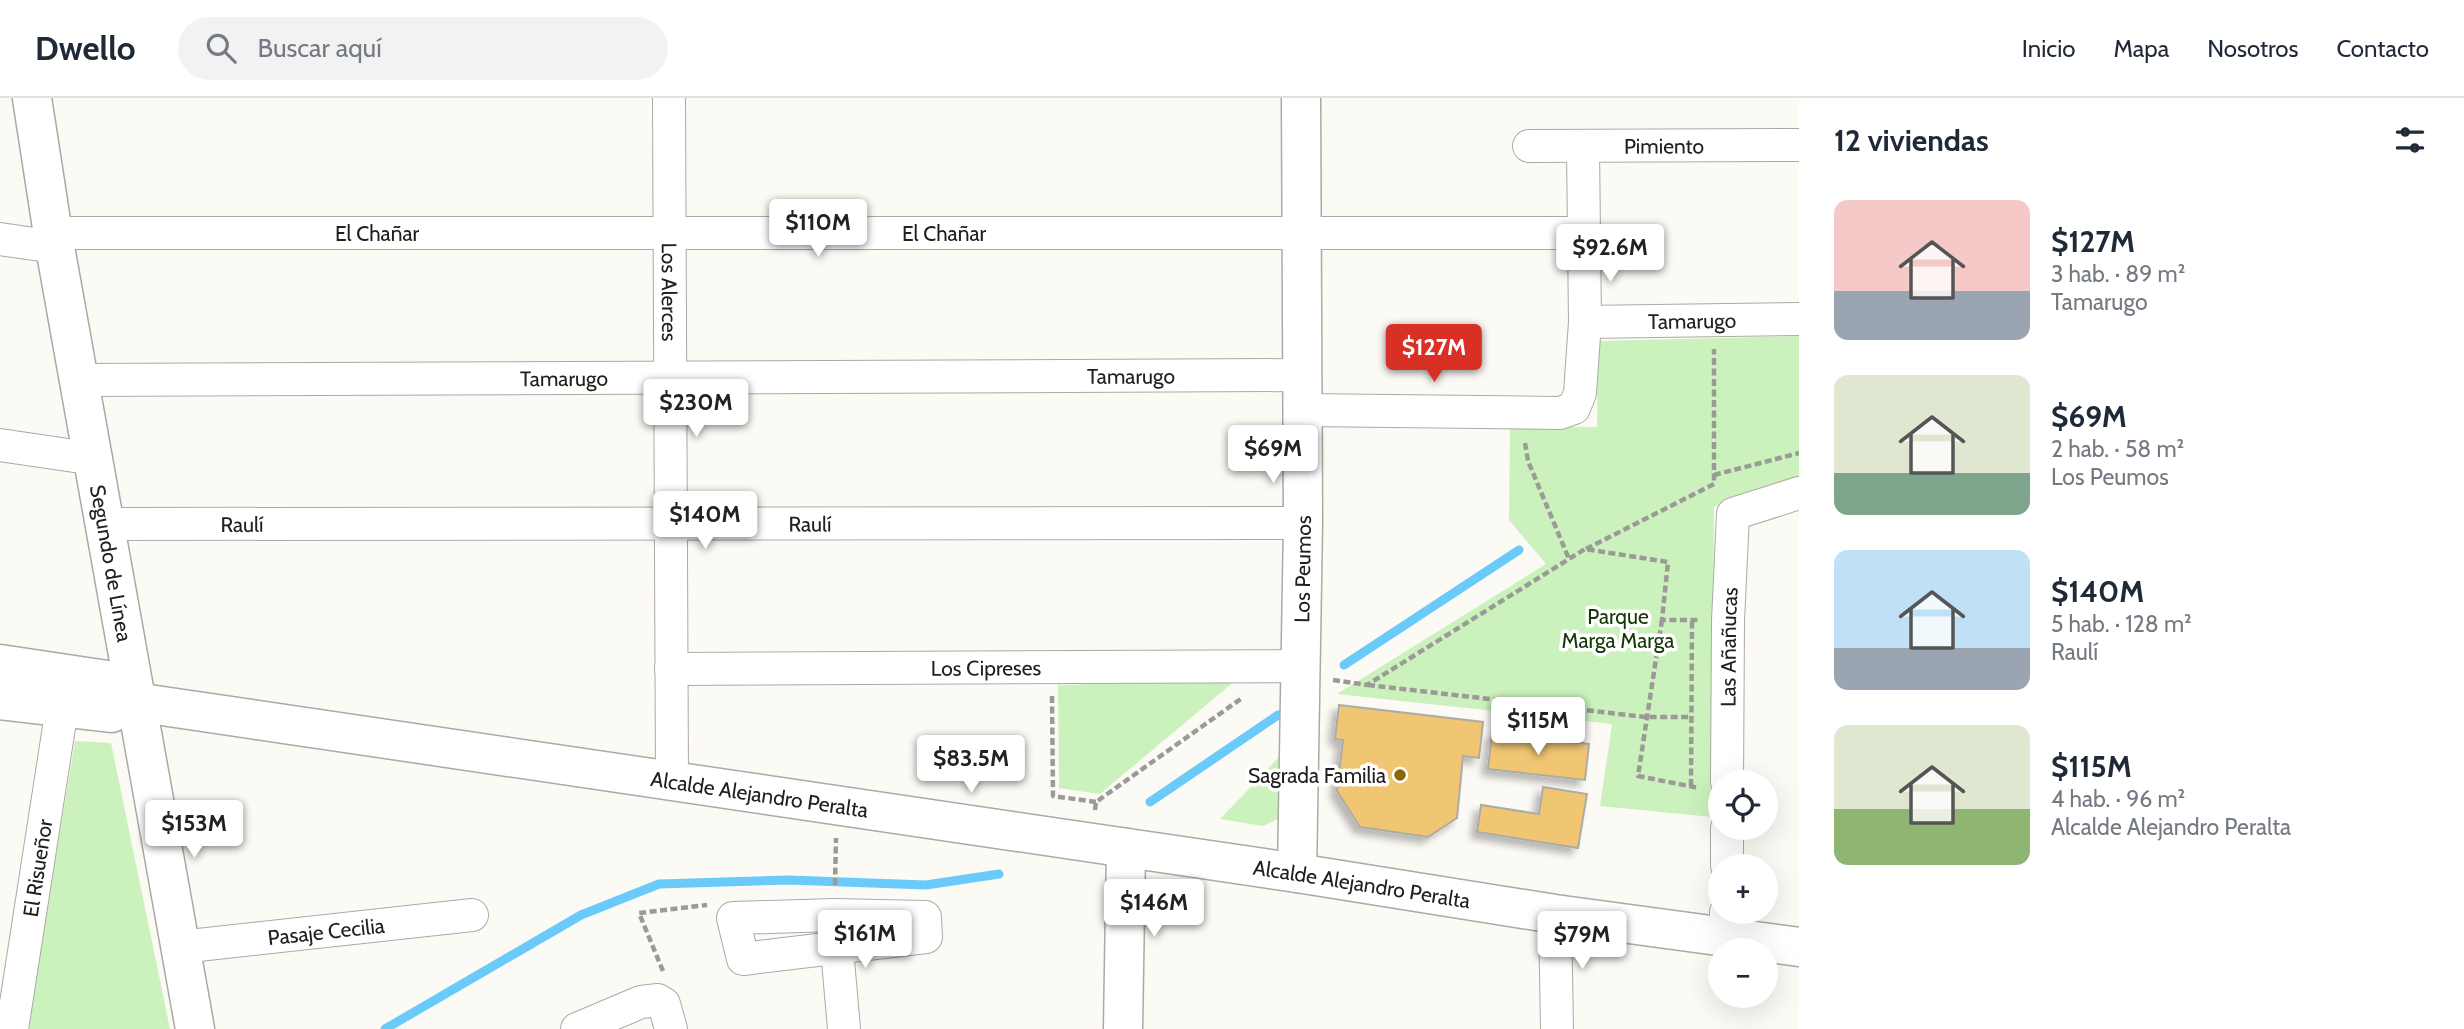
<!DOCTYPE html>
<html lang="es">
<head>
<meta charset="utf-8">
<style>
	body { margin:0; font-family:Cabin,sans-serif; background:#f2f2f3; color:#1f2937; height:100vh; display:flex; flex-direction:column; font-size:26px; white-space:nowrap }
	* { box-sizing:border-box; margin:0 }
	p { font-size:23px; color:#747a83 }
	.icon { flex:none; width:38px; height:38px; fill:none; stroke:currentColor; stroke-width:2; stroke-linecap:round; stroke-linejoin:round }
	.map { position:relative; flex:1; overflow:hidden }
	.panel { display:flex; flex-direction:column; background:#fff; width:665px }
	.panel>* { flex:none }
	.fabs { position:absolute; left:1708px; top:672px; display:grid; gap:14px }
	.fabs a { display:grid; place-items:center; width:70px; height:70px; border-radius:50%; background:#fff; box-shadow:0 7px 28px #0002; font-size:35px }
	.price { position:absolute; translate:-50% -60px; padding:0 16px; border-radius:7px; background:#fff; color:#222; font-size:23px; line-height:46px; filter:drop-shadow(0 2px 4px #0008) }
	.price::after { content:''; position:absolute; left:50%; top:42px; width:21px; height:16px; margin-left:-10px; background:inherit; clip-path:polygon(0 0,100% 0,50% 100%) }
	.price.current { background:#d93025; color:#fff }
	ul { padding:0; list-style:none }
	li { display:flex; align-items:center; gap:21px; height:175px; padding:0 35px }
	li span { display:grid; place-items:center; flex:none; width:196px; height:140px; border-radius:14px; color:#555 }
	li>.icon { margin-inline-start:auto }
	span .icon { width:84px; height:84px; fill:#fffc; stroke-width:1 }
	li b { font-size:30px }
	h2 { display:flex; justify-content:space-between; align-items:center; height:84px; padding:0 35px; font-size:30px }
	header { display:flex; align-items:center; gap:42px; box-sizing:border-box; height:98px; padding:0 35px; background:#fff; border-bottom:2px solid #e0e1e3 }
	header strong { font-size:33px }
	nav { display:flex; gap:38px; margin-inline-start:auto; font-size:24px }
	.search { width:490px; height:63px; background:#f2f2f3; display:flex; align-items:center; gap:18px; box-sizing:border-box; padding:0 24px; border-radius:38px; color:#747a83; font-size:26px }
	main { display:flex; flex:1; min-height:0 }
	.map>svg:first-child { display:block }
</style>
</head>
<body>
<header>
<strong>Dwello</strong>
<div class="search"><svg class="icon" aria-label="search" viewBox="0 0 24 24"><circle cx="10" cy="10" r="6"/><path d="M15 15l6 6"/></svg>Buscar aquí</div>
<nav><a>Inicio</a><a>Mapa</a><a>Nosotros</a><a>Contacto</a></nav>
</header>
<main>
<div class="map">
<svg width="1799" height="931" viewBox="0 0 1799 931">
	<defs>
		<filter id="shadow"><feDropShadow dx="-6" dy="6" stdDeviation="3.5" flood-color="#0004"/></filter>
	</defs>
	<rect width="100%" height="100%" fill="#fcfaf5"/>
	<g fill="#cbf2bd">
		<polygon points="1799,238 1799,387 1714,409 1712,719 1600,708 1612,626 1337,596 1546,466 1509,422 1510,328 1597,329 1598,243"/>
		<polygon points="1236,582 1100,696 1059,690 1058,587"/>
		<polygon points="75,643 111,645 170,931 27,931"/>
		<polygon points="1280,658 1282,719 1263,728 1220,721"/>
	</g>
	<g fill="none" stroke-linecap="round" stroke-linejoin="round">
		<g stroke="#6acbfa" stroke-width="9">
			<polyline points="1344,567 1519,452"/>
			<polyline points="1150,704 1278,617"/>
			<polyline points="385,931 581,817 659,786 788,782 926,787 999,776"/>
		</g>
	</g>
	<g fill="#f0c673" stroke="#adaba6" stroke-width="2" filter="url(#shadow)">
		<polygon points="1339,607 1483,624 1479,660 1463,658 1457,720 1428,739 1360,729 1337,693 1343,642 1335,641"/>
		<polygon points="1492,635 1589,646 1585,682 1488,671"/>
		<polygon points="1543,689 1587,696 1578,750 1477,734 1481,707 1539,716"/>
	</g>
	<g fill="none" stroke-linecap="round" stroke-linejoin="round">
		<defs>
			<g id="street">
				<path id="s1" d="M669 0 672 683"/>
				<path id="s2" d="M1529 48 1799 47"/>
				<path id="s3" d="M53 135H1583"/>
				<polyline points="0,141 55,149"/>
				<path id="s4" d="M1585 224 1799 221"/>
				<path id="s5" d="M79 282 1301 277"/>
				<polyline points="1302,312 1560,315 1574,310 1580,295 1585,224 1583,50"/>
				<polyline points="0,347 95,361"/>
				<path id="s6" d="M106 426 1303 425"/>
				<path id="s7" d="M671 571 1301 568"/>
				<path id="s8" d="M1727 684 1728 523 1733 416 1799 395"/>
				<polyline points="1727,768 1727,730"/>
				<polyline points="1555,816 1557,931"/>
				<polygon points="834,817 925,819 926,839 743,861 733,820"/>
				<polyline points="835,828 844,931"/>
				<polyline points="1726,839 1726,814"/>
				<path id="s9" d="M180 849 472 817"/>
				<path id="s10" d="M12 931 62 610"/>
				<polyline points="577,931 641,904 658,902 664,906 671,931"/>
			</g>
			<g id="secondary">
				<path id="s11" d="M32 0 55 149 195 931"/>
				<path id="s12" d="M0 566 107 582 135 604 1297 775 1555 816 1799 849"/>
				<polyline points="0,602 111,615 135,604"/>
				<path id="s13" d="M1297 775 1303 425 1301 0"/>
				<polyline points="1123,931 1126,750"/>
			</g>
		</defs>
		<use href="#street" stroke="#aca9a5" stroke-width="34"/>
		<use href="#secondary" stroke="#aca9a5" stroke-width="41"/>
		<g stroke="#9b9a96" stroke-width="4.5" stroke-dasharray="7 3.5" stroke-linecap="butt">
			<polyline points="1525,345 1528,363 1569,461"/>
			<polyline points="1714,377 1799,355"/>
			<polyline points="1586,451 1714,386 1714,251"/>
			<polyline points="1662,522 1638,678 1699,690"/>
			<polyline points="1333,582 1367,587 1585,451 1668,464 1662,522 1699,522"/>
			<polyline points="1368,587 1645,619 1691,619"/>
			<polyline points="1052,598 1053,698 1096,704"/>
			<polyline points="1691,688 1692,522"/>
			<polyline points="1095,712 1096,704 1242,600"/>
			<polyline points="835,787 836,740"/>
			<polyline points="663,873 639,815 707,807"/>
		</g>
		<use href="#street" stroke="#fff" stroke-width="32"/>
		<use href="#secondary" stroke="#fff" stroke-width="38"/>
	</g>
	<circle fill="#8b6807" stroke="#fff" stroke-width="2.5" cx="1400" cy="677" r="7"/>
	<g text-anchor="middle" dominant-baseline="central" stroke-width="7" stroke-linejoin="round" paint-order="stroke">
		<g font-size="21" fill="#21201f" stroke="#fff">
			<text stroke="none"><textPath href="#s2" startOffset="135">Pimiento</textPath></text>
			<text stroke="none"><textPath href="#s3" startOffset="324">El Chañar</textPath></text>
			<text stroke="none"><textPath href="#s3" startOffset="891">El Chañar</textPath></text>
			<text stroke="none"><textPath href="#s1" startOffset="194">Los Alerces</textPath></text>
			<text stroke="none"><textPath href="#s4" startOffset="107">Tamarugo</textPath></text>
			<text stroke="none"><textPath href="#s5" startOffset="1052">Tamarugo</textPath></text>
			<text stroke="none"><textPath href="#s5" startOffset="485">Tamarugo</textPath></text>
			<text stroke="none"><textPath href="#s6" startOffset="136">Raulí</textPath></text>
			<text stroke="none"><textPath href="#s6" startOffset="704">Raulí</textPath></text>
			<text stroke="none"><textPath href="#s11" startOffset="472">Segundo de Línea</textPath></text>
			<text stroke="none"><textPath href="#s13" startOffset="304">Los Peumos</textPath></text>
			<text stroke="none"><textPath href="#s8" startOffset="135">Las Añañucas</textPath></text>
			<text stroke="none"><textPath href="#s7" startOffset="315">Los Cipreses</textPath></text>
			<text stroke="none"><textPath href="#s12" startOffset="775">Alcalde Alejandro Peralta</textPath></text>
			<text stroke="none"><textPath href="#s10" startOffset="163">El Risueñor</textPath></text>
			<text stroke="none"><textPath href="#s12" startOffset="1384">Alcalde Alejandro Peralta</textPath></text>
			<text stroke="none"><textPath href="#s9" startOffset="147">Pasaje Cecilia</textPath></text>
		</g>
		<g font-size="21" fill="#153705" stroke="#fff">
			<text x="1618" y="518">Parque<tspan x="1618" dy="24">Marga Marga</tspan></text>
		</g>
		<g font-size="21" fill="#21201f" stroke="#fff" text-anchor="end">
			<text x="1386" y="677">Sagrada Familia</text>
		</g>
	</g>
</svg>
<div class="fabs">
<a><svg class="icon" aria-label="locate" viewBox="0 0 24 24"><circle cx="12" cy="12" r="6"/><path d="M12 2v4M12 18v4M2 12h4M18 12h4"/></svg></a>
<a>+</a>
<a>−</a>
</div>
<b class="price" style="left:818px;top:161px">$110M</b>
<b class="price" style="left:1610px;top:186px">$92.6M</b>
<b class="price current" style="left:1434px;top:286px">$127M</b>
<b class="price" style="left:696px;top:341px">$230M</b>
<b class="price" style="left:1273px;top:387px">$69M</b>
<b class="price" style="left:705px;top:453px">$140M</b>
<b class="price" style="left:1538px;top:659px">$115M</b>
<b class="price" style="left:971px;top:697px">$83.5M</b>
<b class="price" style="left:194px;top:762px">$153M</b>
<b class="price" style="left:1154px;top:841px">$146M</b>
<b class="price" style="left:865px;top:872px">$161M</b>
<b class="price" style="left:1582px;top:873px">$79M</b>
</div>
<section class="panel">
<h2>12 viviendas<svg class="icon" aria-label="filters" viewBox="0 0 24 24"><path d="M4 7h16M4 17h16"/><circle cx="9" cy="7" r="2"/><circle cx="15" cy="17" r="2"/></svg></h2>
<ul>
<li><span style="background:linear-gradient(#f6c9c9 65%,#9aa5b1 0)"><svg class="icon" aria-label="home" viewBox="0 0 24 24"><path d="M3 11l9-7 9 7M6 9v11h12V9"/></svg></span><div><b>$127M</b><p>3 hab. · 89 m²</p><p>Tamarugo</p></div></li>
<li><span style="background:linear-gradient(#dfe7d0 70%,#7fa58c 0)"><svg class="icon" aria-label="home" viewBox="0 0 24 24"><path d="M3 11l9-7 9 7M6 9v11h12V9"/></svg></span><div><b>$69M</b><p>2 hab. · 58 m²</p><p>Los Peumos</p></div></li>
<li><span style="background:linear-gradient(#bfe0f5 70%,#9aa5b1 0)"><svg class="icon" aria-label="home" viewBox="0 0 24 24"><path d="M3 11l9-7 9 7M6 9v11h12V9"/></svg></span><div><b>$140M</b><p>5 hab. · 128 m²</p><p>Raulí</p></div></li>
<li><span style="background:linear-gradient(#dfe7d0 60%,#8fb573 0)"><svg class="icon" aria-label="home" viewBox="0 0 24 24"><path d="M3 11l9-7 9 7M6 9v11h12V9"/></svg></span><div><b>$115M</b><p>4 hab. · 96 m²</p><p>Alcalde Alejandro Peralta</p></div></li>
</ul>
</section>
</main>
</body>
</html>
